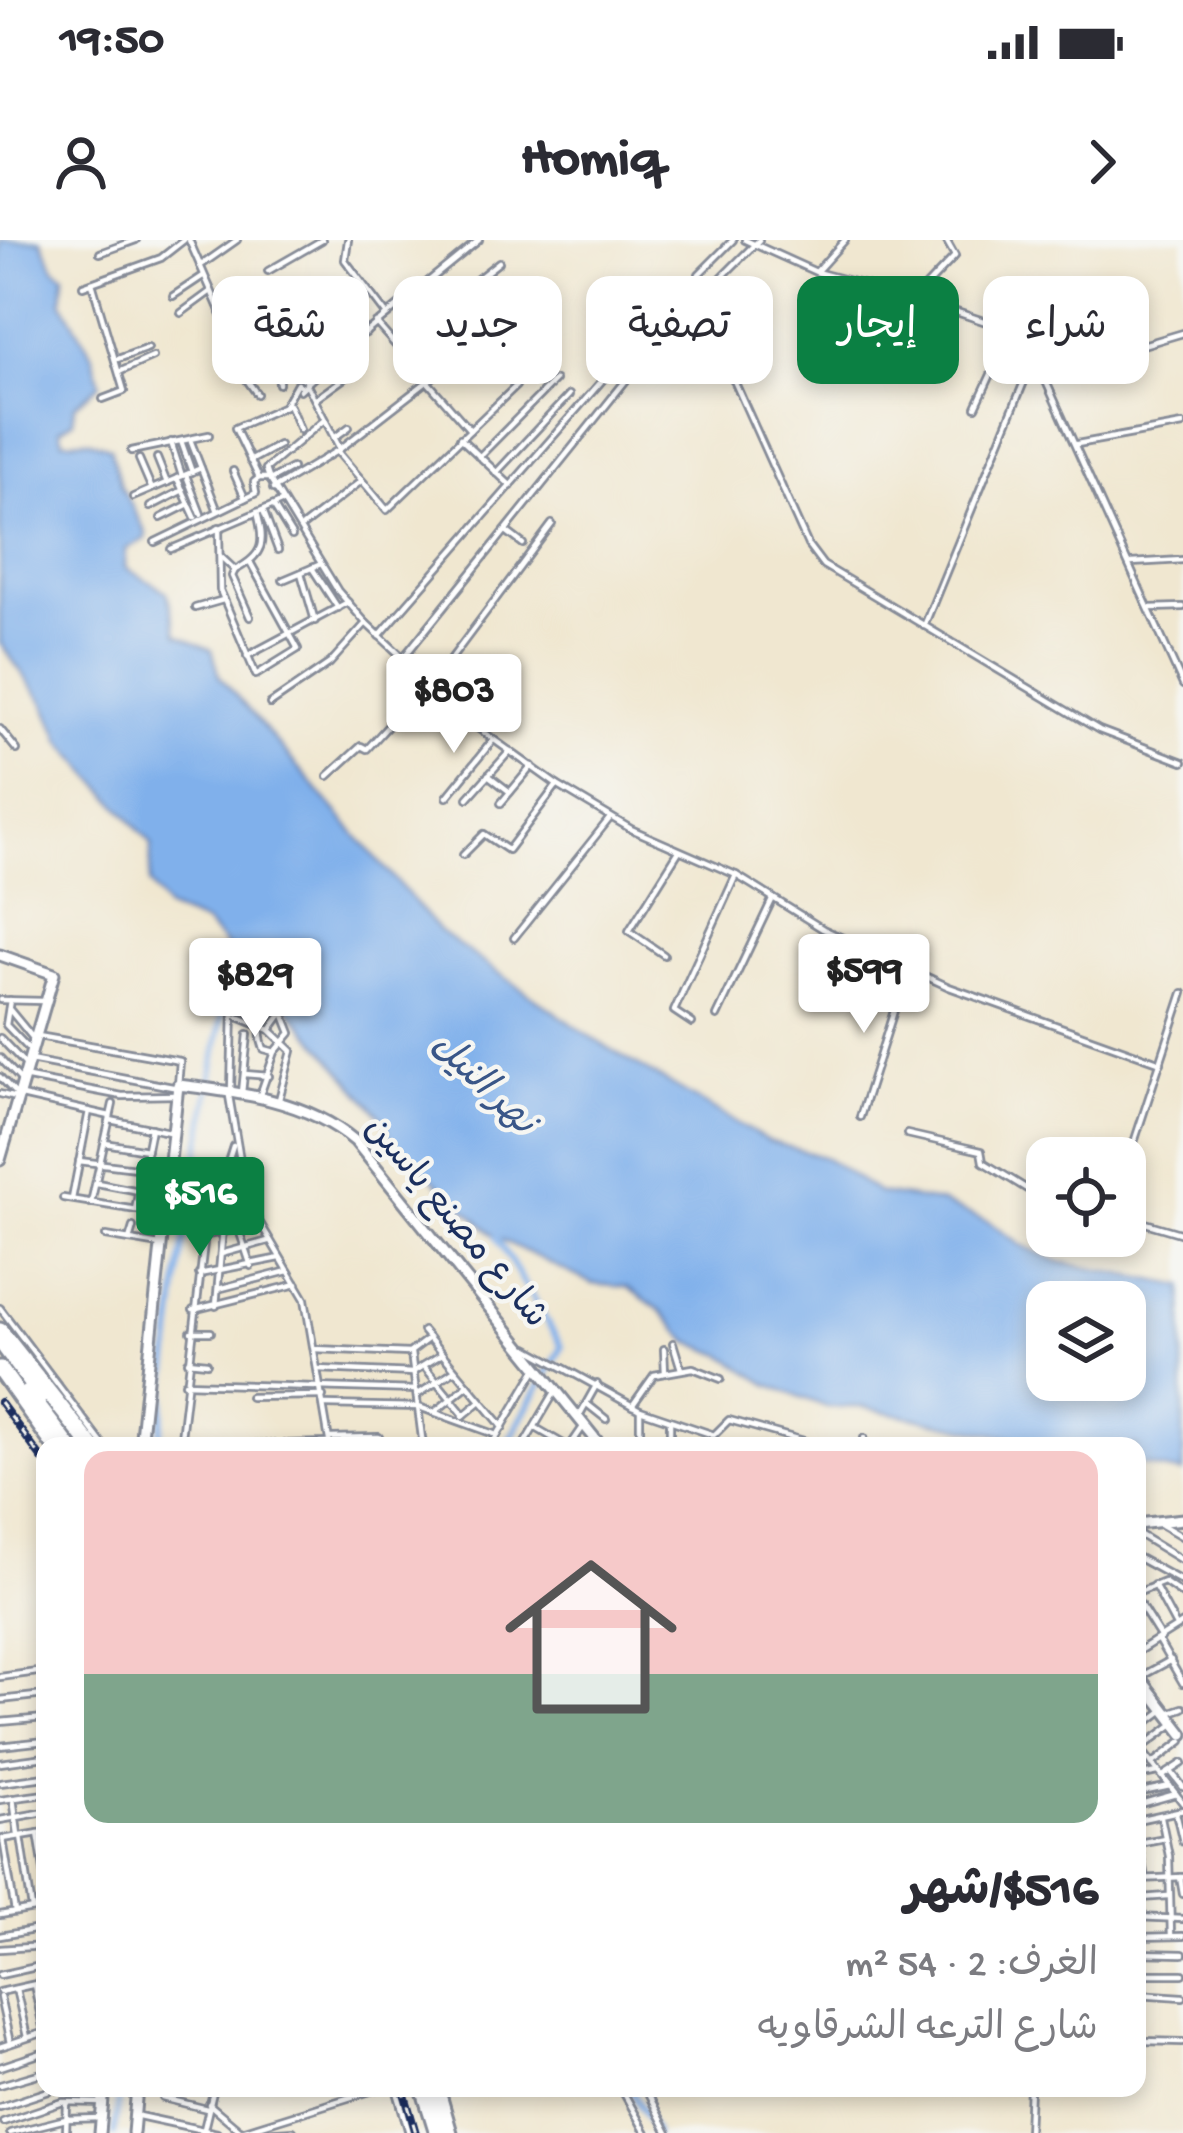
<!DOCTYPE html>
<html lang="ar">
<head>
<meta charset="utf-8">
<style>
	body { margin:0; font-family:"Gochi Hand","Playpen Sans Arabic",sans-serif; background:#f7f7f7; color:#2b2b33; direction:rtl; height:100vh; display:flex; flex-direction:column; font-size:45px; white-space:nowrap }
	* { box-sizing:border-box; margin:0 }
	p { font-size:39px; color:#7c7c81 }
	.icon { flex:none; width:66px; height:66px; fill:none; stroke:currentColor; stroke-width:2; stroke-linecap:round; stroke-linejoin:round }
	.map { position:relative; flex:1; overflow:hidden; direction:ltr }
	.side { position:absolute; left:36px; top:1197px; width:1110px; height:660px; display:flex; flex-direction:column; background:#fff; border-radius:24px; box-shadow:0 6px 18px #0003; direction:rtl }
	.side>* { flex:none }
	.top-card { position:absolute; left:36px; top:36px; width:1113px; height:108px; direction:rtl; display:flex; gap:24px }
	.controls { position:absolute; left:1026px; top:897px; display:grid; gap:24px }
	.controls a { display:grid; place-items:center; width:120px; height:120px; border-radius:24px; background:#fff; box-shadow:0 6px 18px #0003; font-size:60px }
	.price { position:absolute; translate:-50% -102px; padding:0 27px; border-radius:12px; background:#fff; color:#222; font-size:39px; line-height:78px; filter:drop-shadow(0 3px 6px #0008) }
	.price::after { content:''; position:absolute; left:50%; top:72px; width:36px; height:27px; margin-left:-18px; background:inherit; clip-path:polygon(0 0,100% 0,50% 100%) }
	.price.active { background:#0b8043; color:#fff }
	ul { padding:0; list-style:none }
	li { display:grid; align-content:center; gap:24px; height:636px; padding:0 48px }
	li span { display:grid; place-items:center; height:372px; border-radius:24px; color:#555 }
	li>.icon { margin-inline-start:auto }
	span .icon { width:216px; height:216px; fill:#fffc; stroke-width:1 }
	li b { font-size:51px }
	.chip { padding:0 42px; border-radius:24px; background:#fff; box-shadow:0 6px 18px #0003; font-size:42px; line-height:108px }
	.chip.active { background:#0b8043; color:#fff }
	.status { display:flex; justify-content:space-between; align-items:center; height:84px; padding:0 60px; background:#fff; direction:ltr }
	.status svg { height:33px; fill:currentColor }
	header { display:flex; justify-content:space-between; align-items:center; height:156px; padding:0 48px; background:#fff; font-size:54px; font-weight:700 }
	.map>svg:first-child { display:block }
</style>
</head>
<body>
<div class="status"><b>19:50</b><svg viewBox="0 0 49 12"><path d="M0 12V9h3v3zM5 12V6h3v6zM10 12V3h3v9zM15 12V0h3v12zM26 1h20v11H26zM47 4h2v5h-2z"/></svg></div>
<header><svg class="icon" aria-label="forward" viewBox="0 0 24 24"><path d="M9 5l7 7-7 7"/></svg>Homiq<svg class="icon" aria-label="person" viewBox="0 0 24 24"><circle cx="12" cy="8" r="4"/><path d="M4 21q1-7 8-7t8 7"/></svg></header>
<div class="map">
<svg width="1183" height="1893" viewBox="0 0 1183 1893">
	<rect width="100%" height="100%" fill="#f6f6f2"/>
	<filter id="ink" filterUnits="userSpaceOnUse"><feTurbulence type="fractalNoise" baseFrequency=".00833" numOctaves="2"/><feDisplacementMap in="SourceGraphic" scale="24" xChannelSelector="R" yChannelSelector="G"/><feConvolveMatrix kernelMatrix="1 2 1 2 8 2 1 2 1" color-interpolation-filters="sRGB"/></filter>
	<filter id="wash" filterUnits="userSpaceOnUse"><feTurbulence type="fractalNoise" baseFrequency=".004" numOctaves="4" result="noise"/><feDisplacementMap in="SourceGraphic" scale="48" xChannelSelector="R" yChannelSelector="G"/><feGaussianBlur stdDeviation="2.7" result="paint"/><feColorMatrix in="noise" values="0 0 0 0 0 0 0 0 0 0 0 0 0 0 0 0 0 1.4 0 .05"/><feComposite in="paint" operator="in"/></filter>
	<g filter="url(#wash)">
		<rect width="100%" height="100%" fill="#f0e7d0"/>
		<path fill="#80b0eb" stroke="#4e70a4" stroke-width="3" fill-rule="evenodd" d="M0 0H41L54 28 64 35 62 62 93 116 100 144 75 165 73 181 60 189 63 201 87 200 110 207 121 246 146 293 145 299 126 309 125 328 167 352 177 394 212 410 220 437 440 692 598 802 768 901 826 918 879 953 939 962 989 982 1019 1004 1060 1022 1183 1046V1233L1137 1224V1206H1051L862 1167H827L767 1144 723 1115 689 1102 660 1070 627 1047 593 1044 496 997 391 900 384 880 266 742 252 735 206 684 167 669 150 644 151 603 62 502 45 464 0 403ZM1047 1062H1125V1140H1047Z"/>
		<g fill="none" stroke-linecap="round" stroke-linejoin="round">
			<g stroke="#80b0eb" stroke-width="6">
				<polyline points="496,997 562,1107 506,1206"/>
				<polyline points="159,1206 181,1022 232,715"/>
				<polyline points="630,1848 655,1893"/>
				<polyline points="114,1893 120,1848"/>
			</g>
		</g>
	</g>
	<g filter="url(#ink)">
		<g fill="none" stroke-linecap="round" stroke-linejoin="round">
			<defs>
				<g id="street">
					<polyline points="189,0 228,89"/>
					<polyline points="348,0 345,20 386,74"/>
					<polyline points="745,0 816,32 915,58 1025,95 1183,445"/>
					<polyline points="100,13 136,0"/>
					<polyline points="200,26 237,0"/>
					<polyline points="268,31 322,0"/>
					<polyline points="817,31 845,0"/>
					<polyline points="699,34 733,0"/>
					<polyline points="92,43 124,151 103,159"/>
					<polyline points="680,45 732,136 808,305 823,325 1099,490 1183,522"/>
					<polyline points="83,46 161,18 184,0"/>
					<polyline points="173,56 203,36"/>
					<polyline points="915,58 955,16 946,0"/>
					<polyline points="695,64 759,0"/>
					<polyline points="349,70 366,93"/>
					<polyline points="181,73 211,51"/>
					<polyline points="376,83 470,190"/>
					<polyline points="395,104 499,22"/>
					<polyline points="234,109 239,129 257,154"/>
					<polyline points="236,119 308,127 328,123 479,0"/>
					<polyline points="115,120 148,108"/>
					<polyline points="278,124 279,144"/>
					<polyline points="407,124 487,60"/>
					<polyline points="287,129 308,141"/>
					<polyline points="695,130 722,119"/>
					<polyline points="119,132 153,117"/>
					<polyline points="1045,134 1183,93"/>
					<polyline points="306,143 339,207"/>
					<polyline points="300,150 314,137 315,127"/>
					<polyline points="317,158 346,137"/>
					<polyline points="284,166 297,143 302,147"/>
					<polyline points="976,167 1012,89"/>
					<polyline points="300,190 289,164 235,188 259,238 269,238 338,351 366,383 479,489 557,545 631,589 736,635 823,689 949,747 1161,823"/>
					<polyline points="334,198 349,187"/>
					<polyline points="460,198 511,246"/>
					<polyline points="181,201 192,232"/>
					<polyline points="171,202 182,236"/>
					<polyline points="191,202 217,269"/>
					<polyline points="1077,204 1183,185"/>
					<polyline points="131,211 209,195"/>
					<polyline points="337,211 387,270 516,146"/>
					<polyline points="479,217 555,140"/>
					<polyline points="157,218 167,243"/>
					<polyline points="139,219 151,247"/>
					<polyline points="250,221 279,205"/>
					<polyline points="233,231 245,258"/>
					<polyline points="496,233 569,155"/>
					<polyline points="186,235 201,274"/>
					<polyline points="177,238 195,277"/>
					<polyline points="269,238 266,229 323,181"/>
					<polyline points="270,240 292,228"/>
					<polyline points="273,249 340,209 499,86"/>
					<polyline points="133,257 201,228"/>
					<polyline points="150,267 183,250"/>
					<polyline points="274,267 292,296"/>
					<polyline points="263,270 278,310"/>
					<polyline points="161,278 189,264"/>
					<polyline points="303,286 360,242"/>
					<polyline points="219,287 220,350 256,435 298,409 250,322"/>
					<polyline points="506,291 523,304"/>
					<polyline points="155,302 256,253 254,242 259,238"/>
					<polyline points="171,309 281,262"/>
					<path d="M220 316 235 330C265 315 265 302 257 272"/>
					<polyline points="1131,323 1183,320"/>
					<polyline points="312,328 338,368"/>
					<polyline points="235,330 232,336 250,377"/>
					<polyline points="301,333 315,381"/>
					<polyline points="283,340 321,324"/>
					<polyline points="195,368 223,360"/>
					<polyline points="1150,368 1183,367"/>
					<polyline points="924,386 1035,115"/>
					<polyline points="379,396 654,81"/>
					<polyline points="247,416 348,362"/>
					<polyline points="403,418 668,88 683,71 691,71"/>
					<polyline points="433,443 552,284"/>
					<polyline points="270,464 330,423 366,383"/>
					<polyline points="0,489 17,510"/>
					<polyline points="488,535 510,552"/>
					<polyline points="328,536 361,506 367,509 428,442"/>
					<polyline points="447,557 493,500"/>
					<polyline points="468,558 510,511"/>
					<polyline points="501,563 532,526"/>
					<polyline points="463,615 484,594 508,610 557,545"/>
					<polyline points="514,698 610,578"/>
					<polyline points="664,715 629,691 679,611"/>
					<polyline points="266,745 264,760 270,767"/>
					<polyline points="0,760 44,761"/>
					<polyline points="10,760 6,785 29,809"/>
					<polyline points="9,769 32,797"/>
					<polyline points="252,770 264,760"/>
					<polyline points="717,776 773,658"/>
					<polyline points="238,777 270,790 292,811 278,863"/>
					<polyline points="692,783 674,771 736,635"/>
					<polyline points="270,790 284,771"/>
					<polyline points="38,796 180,821 178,845"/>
					<polyline points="0,798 25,824"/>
					<path d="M275 812 264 809C256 791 263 774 277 761"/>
					<polyline points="0,818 21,840"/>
					<polyline points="30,820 178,848"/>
					<polyline points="245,834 269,836"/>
					<polyline points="0,837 17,855 110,876"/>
					<polyline points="23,837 122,856 177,855"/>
					<polyline points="228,850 247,961 305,1059 330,1206"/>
					<polyline points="231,851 233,769 249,736 276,755 291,793 275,812 260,855"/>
					<polyline points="242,853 248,794"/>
					<polyline points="0,854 16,858"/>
					<polyline points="860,877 908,727"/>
					<polyline points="110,880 174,893"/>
					<polyline points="907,894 981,911 983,922 1027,949 1047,952"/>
					<polyline points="105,903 147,910"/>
					<polyline points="79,921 169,932"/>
					<polyline points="1125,930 1183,753"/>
					<polyline points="97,943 139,951"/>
					<polyline points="63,958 149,972"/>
					<polyline points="72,959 89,871"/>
					<polyline points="91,963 113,864"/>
					<polyline points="135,970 151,888"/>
					<polyline points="210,975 251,971"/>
					<polyline points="234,975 251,1026"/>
					<polyline points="1125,977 1183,994"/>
					<polyline points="145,982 161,987"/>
					<polyline points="207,995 260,985"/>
					<polyline points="106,996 160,1005"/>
					<polyline points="129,1000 133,987"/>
					<polyline points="221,1014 268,1001"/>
					<polyline points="199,1034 280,1018"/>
					<polyline points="218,1049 288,1031"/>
					<polyline points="216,1066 224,977"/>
					<polyline points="0,1068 104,1206"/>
					<polyline points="193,1070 297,1044"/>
					<polyline points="423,1091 503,1187"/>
					<polyline points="191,1092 211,1092"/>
					<polyline points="673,1103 681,1129"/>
					<polyline points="527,1108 640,1170 714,1195 729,1180 822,1206"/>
					<polyline points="315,1109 409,1113 429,1098"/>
					<polyline points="664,1109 665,1133"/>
					<polyline points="411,1113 423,1206"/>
					<polyline points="188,1121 207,1123"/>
					<polyline points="424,1126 464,1175"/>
					<polyline points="318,1129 414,1133"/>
					<polyline points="413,1132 442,1114"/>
					<polyline points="185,1143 416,1150"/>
					<polyline points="417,1155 455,1130"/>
					<polyline points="250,1157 323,1156"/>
					<polyline points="587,1164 606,1179"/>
					<polyline points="325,1165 419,1167 497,1195"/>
					<polyline points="632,1166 654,1135 693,1128 721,1139"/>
					<polyline points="436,1171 468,1145"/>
					<polyline points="463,1176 481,1161"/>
					<polyline points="579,1176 597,1144"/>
					<polyline points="670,1181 670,1198 677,1206"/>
					<polyline points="536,1188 567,1206"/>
					<polyline points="331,1198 379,1197"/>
					<polyline points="180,1206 205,995 233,906"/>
					<polyline points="191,1206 329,1203"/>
					<polyline points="491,1206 537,1128"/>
					<polyline points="523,1206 555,1152"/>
					<polyline points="570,1206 583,1187"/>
					<polyline points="640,1206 640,1170"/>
					<polyline points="864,1206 864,1198"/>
					<polyline points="1162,1285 1183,1297"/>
					<polyline points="1137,1293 1183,1321"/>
					<polyline points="1137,1317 1183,1342"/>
					<polyline points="1154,1345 1176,1386"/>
					<polyline points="1137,1353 1164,1342 1183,1355"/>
					<polyline points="1139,1363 1161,1398"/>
					<polyline points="1158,1400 1183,1443"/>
					<polyline points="1137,1412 1183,1383"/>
					<polyline points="0,1437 45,1431"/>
					<polyline points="1140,1437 1171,1420"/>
					<polyline points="1137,1448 1140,1446"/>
					<polyline points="0,1460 45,1455"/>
					<polyline points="1137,1469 1150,1459"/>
					<polyline points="1168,1473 1183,1468"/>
					<polyline points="0,1482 45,1478"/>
					<polyline points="1137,1490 1161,1472"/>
					<polyline points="1137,1504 1183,1563"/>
					<polyline points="0,1506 45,1501"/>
					<polyline points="1140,1509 1171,1486"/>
					<polyline points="0,1523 45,1517"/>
					<polyline points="1152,1524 1182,1501"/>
					<polyline points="1172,1533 1183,1547"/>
					<polyline points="1137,1536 1158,1532"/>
					<polyline points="1163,1536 1183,1523"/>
					<polyline points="0,1543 45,1537"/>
					<polyline points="1137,1553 1170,1546"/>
					<polyline points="13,1558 18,1594"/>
					<polyline points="0,1560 45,1554"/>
					<polyline points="1137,1565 1176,1554"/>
					<polyline points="1176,1573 1183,1602"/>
					<polyline points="1161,1577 1169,1616 1171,1696"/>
					<polyline points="0,1580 45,1572"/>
					<polyline points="1137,1580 1183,1570"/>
					<polyline points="38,1593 45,1636"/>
					<polyline points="21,1596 32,1669"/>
					<polyline points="1137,1598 1145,1638"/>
					<polyline points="3,1599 15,1672"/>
					<polyline points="3,1599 45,1592"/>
					<polyline points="1138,1603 1165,1598"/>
					<polyline points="1180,1637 1183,1654"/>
					<polyline points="1137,1639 1183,1637"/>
					<polyline points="1139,1639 1143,1678"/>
					<polyline points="1141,1658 1168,1656"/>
					<polyline points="0,1675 45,1667"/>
					<polyline points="1137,1677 1183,1679"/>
					<polyline points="0,1696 45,1688"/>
					<polyline points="1137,1697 1183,1696"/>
					<polyline points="0,1709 45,1706"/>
					<polyline points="1137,1713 1183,1714"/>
					<polyline points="1137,1734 1183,1734"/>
					<polyline points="0,1735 45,1725"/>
					<polyline points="34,1745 44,1792"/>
					<polyline points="16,1749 27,1797"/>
					<polyline points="0,1752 45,1742"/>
					<polyline points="1137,1754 1183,1757"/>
					<polyline points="0,1757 10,1803"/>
					<polyline points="1143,1801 1183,1802"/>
					<polyline points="0,1807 45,1792"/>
					<polyline points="0,1827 45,1812"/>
					<polyline points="0,1845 45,1832"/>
					<polyline points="396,1848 409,1893"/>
					<polyline points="621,1848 646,1893"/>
					<polyline points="645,1848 668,1893"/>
					<polyline points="163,1858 207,1869"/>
					<polyline points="209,1864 241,1891"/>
					<polyline points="0,1867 49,1851"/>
					<polyline points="134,1875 217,1893"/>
					<polyline points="3,1882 63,1862 103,1863"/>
					<polyline points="204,1889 214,1848"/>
					<polyline points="242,1891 380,1848"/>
					<polyline points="10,1893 66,1879 101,1878"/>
					<polyline points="66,1893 67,1862"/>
					<polyline points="260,1893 293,1891"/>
					<polyline points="1028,1893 1030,1848"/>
				</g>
				<g id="secondary">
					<polyline points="0,715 54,734 0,920"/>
					<path d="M140 1206 178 845C238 852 307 860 355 901L601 1206"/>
					<polyline points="1137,1284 1183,1279"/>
					<polyline points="1137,1434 1183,1494"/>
					<polyline points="100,1893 104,1848"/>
					<polyline points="133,1893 137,1848"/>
				</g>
				<g id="highway">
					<polyline points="0,1091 91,1206"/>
					<polyline points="2,1103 41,1156"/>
					<polyline points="0,1129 55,1206"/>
					<polyline points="28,1153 68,1206"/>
					<polyline points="424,1848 438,1893"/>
					<polyline points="436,1848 449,1893"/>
				</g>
			</defs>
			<use href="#street" stroke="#868b97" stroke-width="10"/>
			<use href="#secondary" stroke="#868b97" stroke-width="15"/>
			<use href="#highway" stroke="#868b97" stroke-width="21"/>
			<use href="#street" stroke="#fff" stroke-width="4.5"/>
			<use href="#secondary" stroke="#fff" stroke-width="9"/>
			<use href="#highway" stroke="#fff" stroke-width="15"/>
			<defs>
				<g id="rail">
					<polyline points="0,1162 45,1223"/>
					<polyline points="403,1848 416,1893"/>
				</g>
			</defs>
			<use href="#rail" stroke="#1b2f5e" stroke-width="8"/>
			<use href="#rail" stroke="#f6f6f2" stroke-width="3" stroke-dasharray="9" stroke-linecap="butt"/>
		</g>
	</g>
	<g text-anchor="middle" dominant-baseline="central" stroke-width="9" stroke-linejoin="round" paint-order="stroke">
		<g font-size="36" fill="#1b2f5e" stroke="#f6f6f2">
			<text transform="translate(454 984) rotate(50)">شارع مصنع ياسين</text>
		</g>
		<g font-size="39" font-style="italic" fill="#395688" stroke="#f6f6f2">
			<text transform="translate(481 846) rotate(44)">نهر النيل</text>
		</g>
	</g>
</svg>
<div class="controls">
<a><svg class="icon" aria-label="locate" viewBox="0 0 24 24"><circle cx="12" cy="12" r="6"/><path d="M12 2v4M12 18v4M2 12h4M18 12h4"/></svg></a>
<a><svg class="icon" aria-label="layers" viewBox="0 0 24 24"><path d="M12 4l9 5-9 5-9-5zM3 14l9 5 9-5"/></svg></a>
</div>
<b class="price" style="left:454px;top:516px">$803</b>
<b class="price" style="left:864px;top:796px">$599</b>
<b class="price" style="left:255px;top:800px">$829</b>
<b class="price active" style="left:200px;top:1019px">$516</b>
<div class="top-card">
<a class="chip">شراء</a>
<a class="chip active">إيجار</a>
<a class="chip">تصفية</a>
<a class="chip">جديد</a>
<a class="chip">شقة</a>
</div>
<section class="side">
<ul>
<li><span style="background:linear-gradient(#f6c9c9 60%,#7fa58c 0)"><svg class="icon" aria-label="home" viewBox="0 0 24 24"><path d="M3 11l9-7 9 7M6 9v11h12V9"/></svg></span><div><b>$516/شهر</b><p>الغرف: 2 · 54 m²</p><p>شارع الترعه الشرقاويه</p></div></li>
</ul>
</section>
</div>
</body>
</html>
